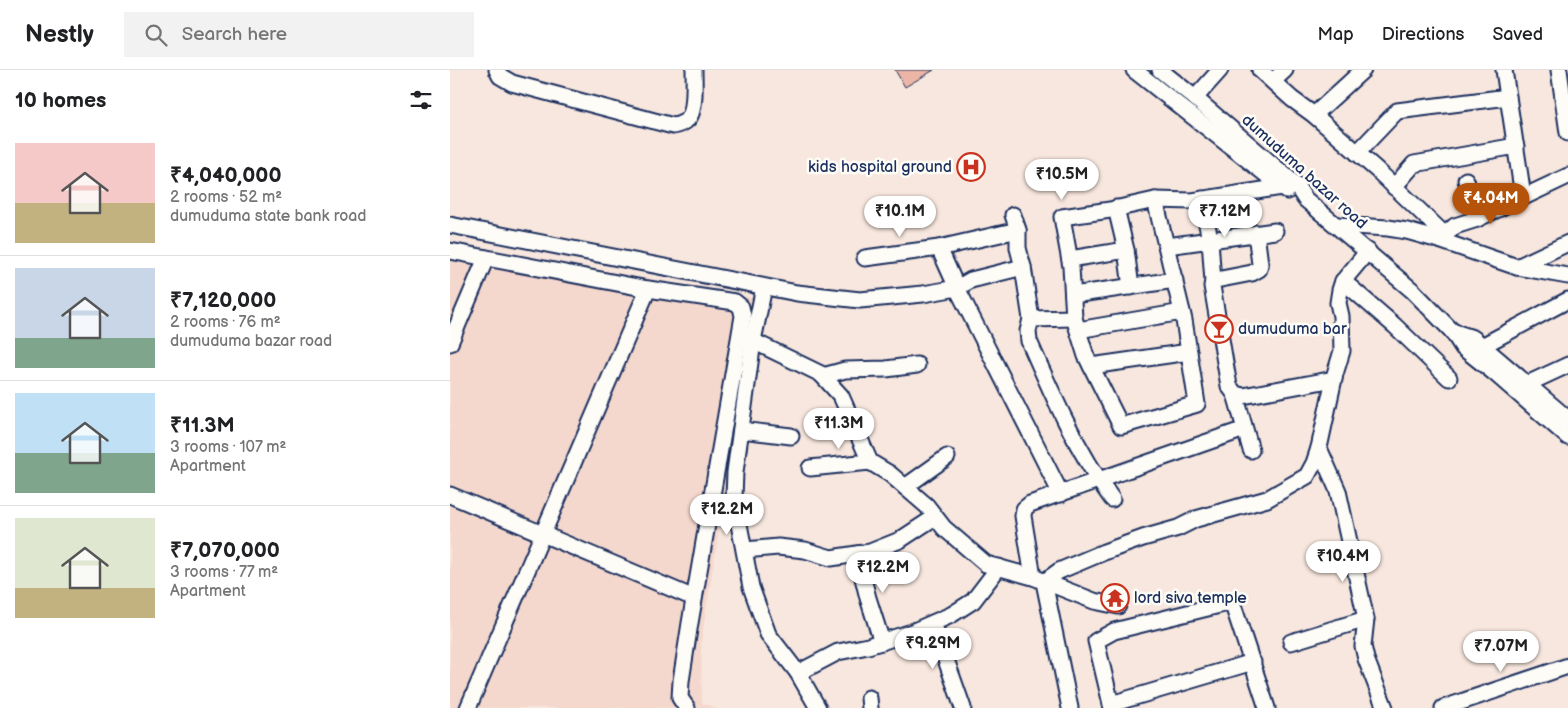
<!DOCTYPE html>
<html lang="en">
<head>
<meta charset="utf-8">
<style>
	body { margin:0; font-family:"Balsamiq Sans",sans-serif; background:#f2f2f2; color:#202124; height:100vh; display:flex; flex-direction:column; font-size:19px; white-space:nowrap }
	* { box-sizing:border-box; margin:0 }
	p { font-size:16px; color:#757577 }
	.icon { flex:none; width:28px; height:28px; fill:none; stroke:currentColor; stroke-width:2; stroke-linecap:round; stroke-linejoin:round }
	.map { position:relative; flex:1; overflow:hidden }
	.drawer { display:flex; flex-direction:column; background:#fff; width:450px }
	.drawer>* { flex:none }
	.price { position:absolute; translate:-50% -42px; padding:0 11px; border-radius:18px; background:#fff; color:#222; font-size:16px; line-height:32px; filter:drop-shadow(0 1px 2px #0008) }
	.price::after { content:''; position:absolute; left:50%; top:30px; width:15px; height:11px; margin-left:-8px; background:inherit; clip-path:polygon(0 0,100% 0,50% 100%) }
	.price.on { background:#b45309; color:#fff }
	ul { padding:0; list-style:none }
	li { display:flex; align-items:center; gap:15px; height:125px; padding:0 15px }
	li+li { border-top:1px solid #e0e0e0 }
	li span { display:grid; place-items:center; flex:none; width:140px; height:100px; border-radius:0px; color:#555 }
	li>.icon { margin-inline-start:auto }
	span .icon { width:60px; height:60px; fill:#fffc; stroke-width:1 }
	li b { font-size:21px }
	h2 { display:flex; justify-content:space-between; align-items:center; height:60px; padding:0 15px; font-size:21px }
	header { display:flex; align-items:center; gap:30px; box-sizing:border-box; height:70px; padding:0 25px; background:#fff; border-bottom:1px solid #e0e0e0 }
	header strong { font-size:24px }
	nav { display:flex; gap:28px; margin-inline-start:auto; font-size:18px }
	.search { width:350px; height:45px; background:#f2f2f2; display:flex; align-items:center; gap:12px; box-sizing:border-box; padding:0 18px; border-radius:0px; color:#757577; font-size:19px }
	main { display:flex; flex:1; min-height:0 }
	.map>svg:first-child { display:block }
</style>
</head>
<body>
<header>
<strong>Nestly</strong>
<div class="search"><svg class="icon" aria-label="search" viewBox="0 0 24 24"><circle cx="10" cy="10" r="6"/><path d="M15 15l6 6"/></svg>Search here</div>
<nav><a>Map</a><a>Directions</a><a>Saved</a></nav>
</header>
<main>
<section class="drawer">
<h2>10 homes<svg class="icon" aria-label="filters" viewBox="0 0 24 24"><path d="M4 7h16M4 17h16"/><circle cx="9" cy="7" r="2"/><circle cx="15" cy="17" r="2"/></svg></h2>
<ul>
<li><span style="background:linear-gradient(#f6c9c9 60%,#c2b280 0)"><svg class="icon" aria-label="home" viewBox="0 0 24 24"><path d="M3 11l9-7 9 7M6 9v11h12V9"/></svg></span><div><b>₹4,040,000</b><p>2 rooms · 52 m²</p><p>dumuduma state bank road</p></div></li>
<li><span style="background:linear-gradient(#c9d6e8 70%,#7fa58c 0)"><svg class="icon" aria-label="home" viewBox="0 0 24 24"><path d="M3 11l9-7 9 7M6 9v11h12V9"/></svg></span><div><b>₹7,120,000</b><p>2 rooms · 76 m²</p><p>dumuduma bazar road</p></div></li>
<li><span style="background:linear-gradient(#bfe0f5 60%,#7fa58c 0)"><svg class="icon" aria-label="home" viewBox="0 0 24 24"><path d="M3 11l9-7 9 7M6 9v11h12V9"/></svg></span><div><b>₹11.3M</b><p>3 rooms · 107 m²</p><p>Apartment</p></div></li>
<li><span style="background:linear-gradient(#dfe7d0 70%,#c2b280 0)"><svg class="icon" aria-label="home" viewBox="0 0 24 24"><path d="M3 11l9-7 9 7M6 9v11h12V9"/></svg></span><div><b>₹7,070,000</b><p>3 rooms · 77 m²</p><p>Apartment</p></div></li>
</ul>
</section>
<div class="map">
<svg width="1118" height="638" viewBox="0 0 1118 638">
	<rect width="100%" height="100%" fill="#f8e7de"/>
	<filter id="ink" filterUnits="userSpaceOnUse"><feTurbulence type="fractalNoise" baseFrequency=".02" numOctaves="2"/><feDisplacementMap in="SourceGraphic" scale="10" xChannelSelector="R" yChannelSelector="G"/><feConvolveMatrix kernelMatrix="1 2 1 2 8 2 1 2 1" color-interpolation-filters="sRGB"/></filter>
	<g filter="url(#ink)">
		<polygon fill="#f5d8cd" points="0,173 303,228 280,390 251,573 252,633 267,638 0,638"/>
		<polygon fill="#edb5a5" stroke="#1b2f5e" points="445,0 484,0 455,17"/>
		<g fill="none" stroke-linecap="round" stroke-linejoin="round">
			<defs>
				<g id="minor">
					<path d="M47 0 50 6 62 13 223 56C229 55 234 53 238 49 246 40 244 12 244 0"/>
					<polyline points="684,0 837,121"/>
					<polyline points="710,0 745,28 846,115 855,129 963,221 1002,261 1013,278 1047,305 1118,367"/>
					<polyline points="810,0 842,29 864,45 927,100 995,165"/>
					<polyline points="1054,0 1073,126"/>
					<polyline points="1109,0 1118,63"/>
					<polyline points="823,11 835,0"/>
					<polyline points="745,28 770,0"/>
					<polyline points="864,45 913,0"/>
					<polyline points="907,83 947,41 1058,27"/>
					<polyline points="944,117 964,94 1066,76"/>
					<polyline points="752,129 760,170 763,212"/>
					<polyline points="563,145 568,160 568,178 573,197 581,249 624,248 621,197 612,147 660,140 705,130 742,131 832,117"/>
					<polyline points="1027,149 1118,106"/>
					<polyline points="0,155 347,223 410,230 473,224 507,218 521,210 573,197"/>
					<polyline points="886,155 938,158 957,161 989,170 1067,197 1118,206"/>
					<polyline points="568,160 489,178 507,218 611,424"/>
					<polyline points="806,163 810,194 809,199 802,203 766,210 763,212 762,216 779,316 785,324 793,326 884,309"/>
					<polyline points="989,170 1005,156 1027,149 1016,110"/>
					<polyline points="717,176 825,161"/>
					<polyline points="676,180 681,217"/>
					<polyline points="0,181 198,219 285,232 291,237 293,246 240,553 231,611 230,628 237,638"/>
					<polyline points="415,188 489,178"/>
					<polyline points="620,189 676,180 666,138"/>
					<polyline points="1067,197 1118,173"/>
					<polyline points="893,211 945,256 999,308"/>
					<polyline points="314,217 303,271 371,304 391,326 420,392 440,404 455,417"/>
					<polyline points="623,225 725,210"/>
					<polyline points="624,248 636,286 671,356 747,334 734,250 705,130"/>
					<path d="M581 249 578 261 579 271C603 326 627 381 662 429"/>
					<polyline points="628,260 732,242"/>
					<polyline points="1002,261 1023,268 1118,349"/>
					<polyline points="303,271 285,402 284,428 301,517 318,564 348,603 368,638"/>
					<polyline points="0,273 36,188"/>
					<polyline points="1032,276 1118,230"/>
					<polyline points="641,296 739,282"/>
					<polyline points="373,306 395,300 436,299 467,295"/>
					<polyline points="1077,314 1118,295"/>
					<polyline points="785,324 801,380"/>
					<polyline points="291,360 341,366"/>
					<polyline points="869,378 888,421 916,549 913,576 916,589 935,638"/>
					<polyline points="497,387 455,417 477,436 494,458 536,494 583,507 644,531 668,536"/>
					<polyline points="360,398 420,392"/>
					<polyline points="0,425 244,528"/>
					<polyline points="295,480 328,477 355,480 381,488 420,482 450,470 485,447"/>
					<polyline points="407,484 418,528 432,572"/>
					<polyline points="583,507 573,446 574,439 580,434 786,362"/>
					<polyline points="483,553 513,638"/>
					<polyline points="841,572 916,549"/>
					<polyline points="348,603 388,582 418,576 462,562 501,545 523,531 549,497"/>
					<polyline points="419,628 420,638"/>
					<polyline points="661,634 803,592"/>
					<polyline points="18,638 198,219"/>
					<polyline points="620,638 594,512 609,501 654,482 693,468 728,458 746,449 817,429 857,406 864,393 869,378 885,304 892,281 891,246 888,233 890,220 893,211 918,181"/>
					<polyline points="662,638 646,571 664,561 782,532 817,638"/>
					<polyline points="993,638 1118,596"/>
				</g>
			</defs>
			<use href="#minor" stroke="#1b2f5e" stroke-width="19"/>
			<use href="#minor" stroke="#fdfcf7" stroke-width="15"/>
		</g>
	</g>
	<defs>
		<symbol id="hospital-ring" viewBox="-11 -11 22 22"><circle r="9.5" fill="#fdfcf7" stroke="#c8321e" stroke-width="1.5"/><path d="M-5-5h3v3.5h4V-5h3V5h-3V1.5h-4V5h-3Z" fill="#c8321e"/></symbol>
		<symbol id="bar-ring" viewBox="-11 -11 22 22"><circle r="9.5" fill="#fdfcf7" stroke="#c8321e" stroke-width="1.5"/><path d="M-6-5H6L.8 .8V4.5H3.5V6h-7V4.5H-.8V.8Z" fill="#c8321e"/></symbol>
		<symbol id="temple-ring" viewBox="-11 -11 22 22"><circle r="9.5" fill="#fdfcf7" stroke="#c8321e" stroke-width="1.5"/><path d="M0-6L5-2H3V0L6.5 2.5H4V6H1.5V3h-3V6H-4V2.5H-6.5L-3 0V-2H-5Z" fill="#c8321e"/></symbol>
	</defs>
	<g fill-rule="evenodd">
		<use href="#hospital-ring" x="505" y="81" width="32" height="32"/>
		<use href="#bar-ring" x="753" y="243" width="32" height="32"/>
		<use href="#temple-ring" x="649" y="512" width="32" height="32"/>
	</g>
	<g text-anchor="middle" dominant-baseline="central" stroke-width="5" stroke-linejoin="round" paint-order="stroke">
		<g font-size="16" fill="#1b2f5e" stroke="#fdfcf7" text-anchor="start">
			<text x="502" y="97" text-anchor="end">kids hospital ground</text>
			<text x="788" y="259">dumuduma bar</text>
			<text x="684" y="528">lord siva temple</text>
		</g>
		<g font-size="16" fill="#1b2f5e" stroke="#fdfcf7">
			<text transform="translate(854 102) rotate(42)">dumuduma bazar road</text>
		</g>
	</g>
</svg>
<b class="price" style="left:612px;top:131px">₹10.5M</b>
<b class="price on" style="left:1041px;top:155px">₹4.04M</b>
<b class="price" style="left:450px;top:168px">₹10.1M</b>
<b class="price" style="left:775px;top:168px">₹7.12M</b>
<b class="price" style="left:389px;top:380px">₹11.3M</b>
<b class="price" style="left:277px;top:466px">₹12.2M</b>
<b class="price" style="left:893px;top:513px">₹10.4M</b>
<b class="price" style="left:433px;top:524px">₹12.2M</b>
<b class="price" style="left:483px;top:600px">₹9.29M</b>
<b class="price" style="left:1051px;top:603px">₹7.07M</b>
</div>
</main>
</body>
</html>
